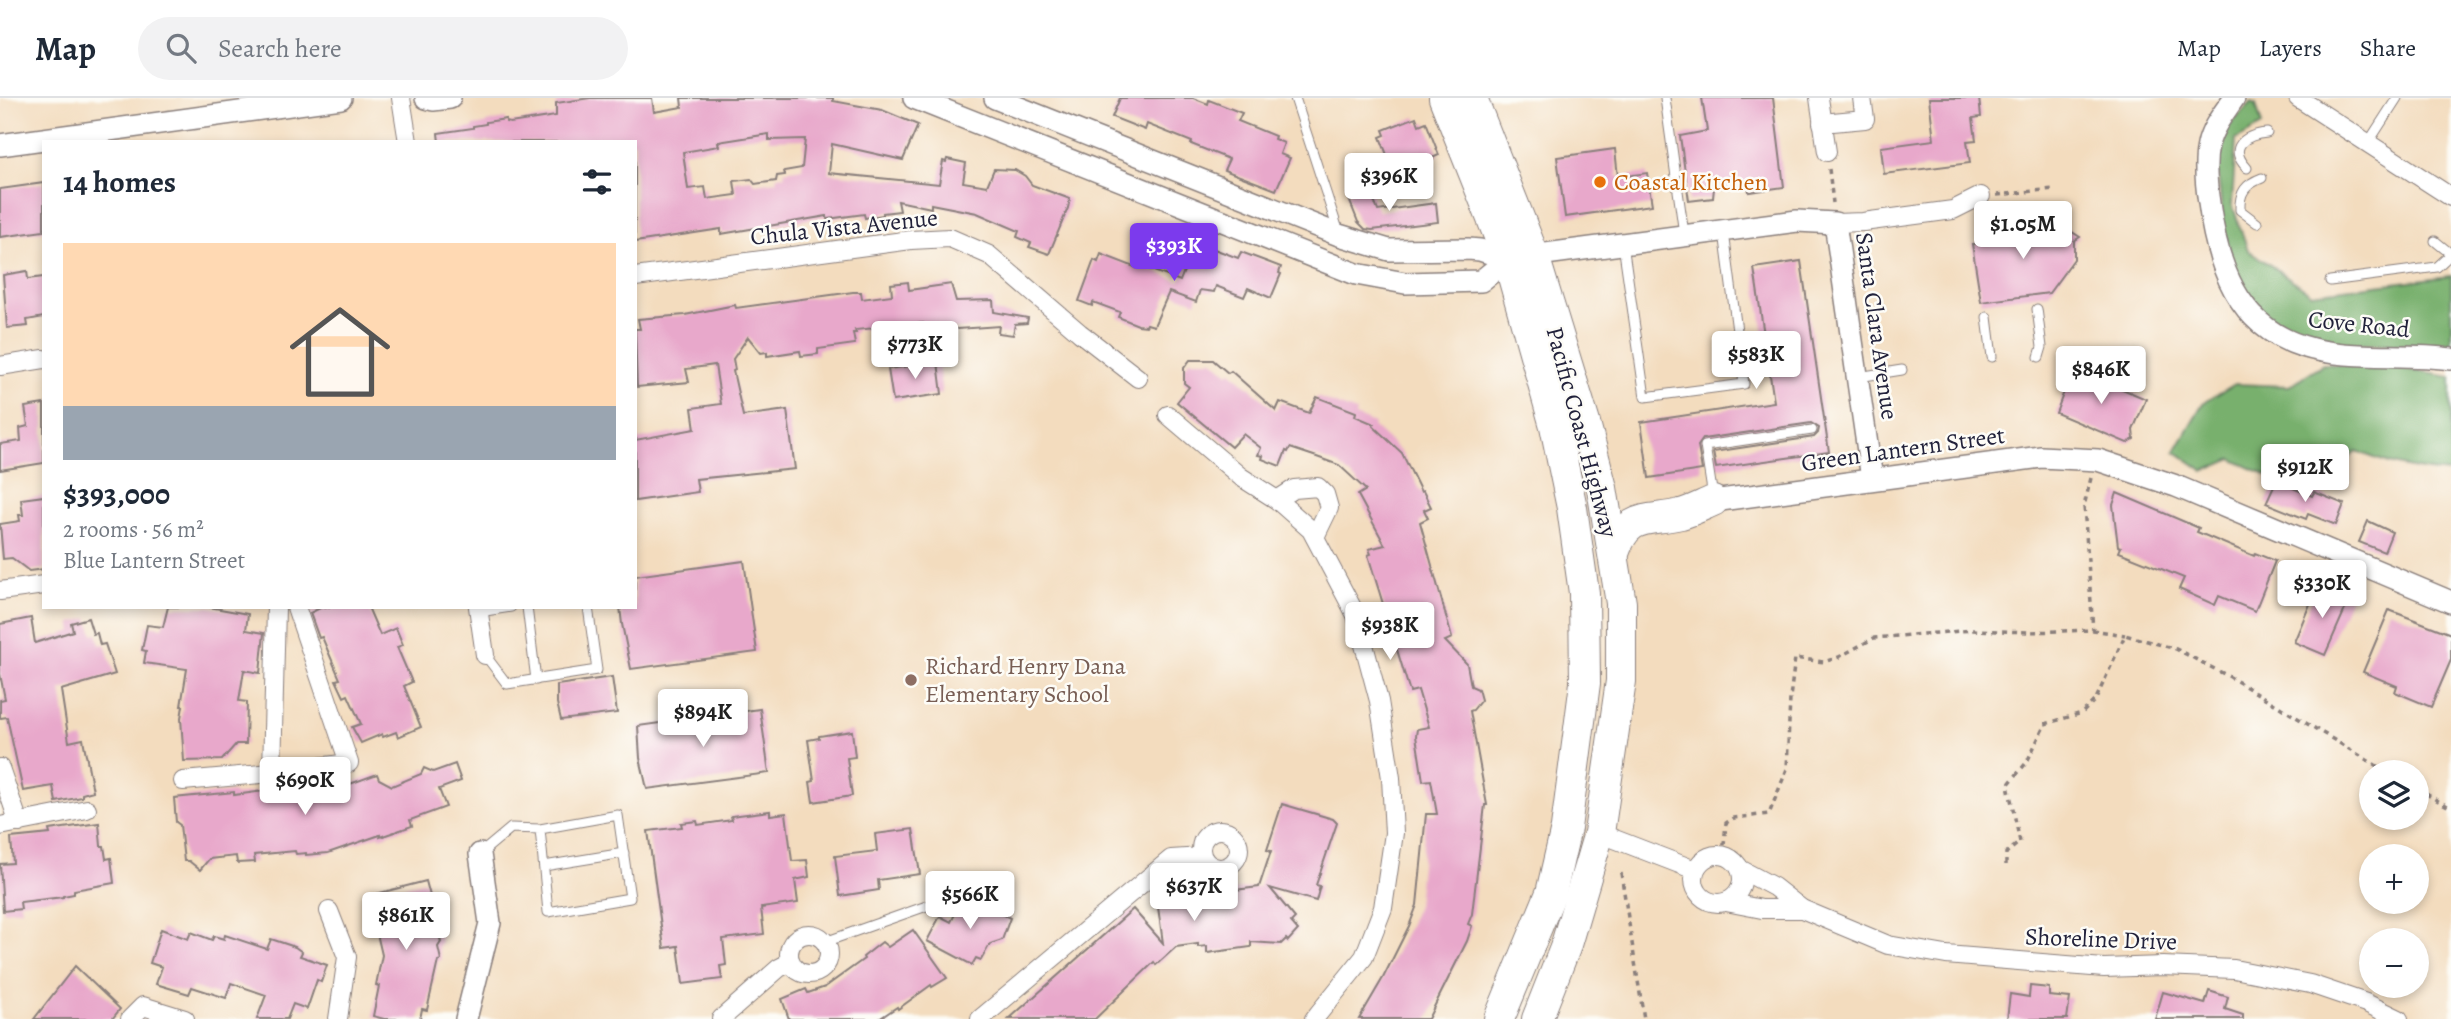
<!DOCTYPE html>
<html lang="en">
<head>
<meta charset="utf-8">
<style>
	body { margin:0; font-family:Alegreya,serif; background:#f2f2f3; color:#1f2937; height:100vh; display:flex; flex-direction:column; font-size:26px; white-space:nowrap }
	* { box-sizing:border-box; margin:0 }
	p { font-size:23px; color:#747a83 }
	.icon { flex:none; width:38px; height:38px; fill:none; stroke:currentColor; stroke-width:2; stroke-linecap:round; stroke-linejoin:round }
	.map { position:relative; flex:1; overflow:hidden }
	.panel { position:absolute; left:42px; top:42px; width:595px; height:469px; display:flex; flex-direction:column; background:#fff; border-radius:0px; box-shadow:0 4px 10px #0003 }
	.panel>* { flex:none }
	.buttons { position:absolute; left:2359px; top:662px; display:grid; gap:14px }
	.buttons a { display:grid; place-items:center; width:70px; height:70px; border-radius:50%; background:#fff; box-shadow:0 4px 10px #0003; font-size:35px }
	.price { position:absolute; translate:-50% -60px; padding:0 16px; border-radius:7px; background:#fff; color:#222; font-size:23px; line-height:46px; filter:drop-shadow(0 2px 4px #0008) }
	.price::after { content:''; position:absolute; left:50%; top:42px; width:21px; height:16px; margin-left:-10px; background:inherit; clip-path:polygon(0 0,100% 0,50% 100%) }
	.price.active { background:#7c3aed; color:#fff }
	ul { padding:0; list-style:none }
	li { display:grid; align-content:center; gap:14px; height:371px; padding:0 21px }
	li span { display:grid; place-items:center; height:217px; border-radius:0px; color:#555 }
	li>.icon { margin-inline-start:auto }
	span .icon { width:126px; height:126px; fill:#fffc; stroke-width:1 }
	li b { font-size:30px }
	h2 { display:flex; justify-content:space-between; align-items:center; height:84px; padding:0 21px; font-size:30px }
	header { display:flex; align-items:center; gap:42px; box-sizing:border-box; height:98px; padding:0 35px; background:#fff; border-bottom:2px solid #e0e1e3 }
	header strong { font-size:33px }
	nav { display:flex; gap:38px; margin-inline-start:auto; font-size:24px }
	.search { width:490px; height:63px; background:#f2f2f3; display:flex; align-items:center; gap:18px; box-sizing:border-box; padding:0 24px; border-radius:38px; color:#747a83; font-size:26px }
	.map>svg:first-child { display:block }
</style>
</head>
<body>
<header>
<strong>Map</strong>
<div class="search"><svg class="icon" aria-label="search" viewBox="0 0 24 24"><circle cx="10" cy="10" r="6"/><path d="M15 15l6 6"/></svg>Search here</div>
<nav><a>Map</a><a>Layers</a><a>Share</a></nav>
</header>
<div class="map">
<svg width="2451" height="921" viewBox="0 0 2451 921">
	<rect width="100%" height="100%" fill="#fdfcf7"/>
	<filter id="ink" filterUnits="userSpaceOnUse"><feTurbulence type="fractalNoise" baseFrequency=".0143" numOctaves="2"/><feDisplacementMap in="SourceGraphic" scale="14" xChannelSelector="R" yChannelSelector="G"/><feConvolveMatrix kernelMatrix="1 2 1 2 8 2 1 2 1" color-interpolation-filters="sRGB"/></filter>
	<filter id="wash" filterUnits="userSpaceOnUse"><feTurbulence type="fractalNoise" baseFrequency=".00686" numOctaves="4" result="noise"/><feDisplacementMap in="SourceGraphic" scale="28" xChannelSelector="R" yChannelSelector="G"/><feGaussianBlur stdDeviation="1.57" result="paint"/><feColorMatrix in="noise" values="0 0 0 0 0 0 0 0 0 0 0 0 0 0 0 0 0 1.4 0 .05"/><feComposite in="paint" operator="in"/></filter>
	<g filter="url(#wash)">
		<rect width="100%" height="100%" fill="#f3dcbe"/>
		<g fill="#78b06d" stroke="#4d6954" stroke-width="2">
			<polygon points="2252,4 2256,6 2262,27 2236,42 2232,106 2248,152 2311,195 2451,178 2451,251 2421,247 2317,245 2282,230 2255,213 2235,176 2223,125 2217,64 2228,29"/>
			<path d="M2323 266 2391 269 2451 279V375C2418 373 2388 367 2357 353L2309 390 2268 378 2232 361 2204 373 2175 353 2203 305 2235 286 2289 288Z"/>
		</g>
		<g id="blocks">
			<g fill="#e8a8cb" fill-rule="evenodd">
				<path d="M590 0H652L654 14 682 9 681 0H833V3L882 12 918 27 903 62 832 46 829 75 939 86 943 63 946 64 947 61 966 65 963 84 987 88 994 71 1015 72 1025 78 1032 87 1070 101 1068 110 1049 156 1029 149 1031 145 1017 139 1019 133 977 115 931 106V110L898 103 900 113 883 115V117L865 120 864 116 827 121V118L721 136V131L635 144V44H439L438 35 473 30V28L486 26V24L506 21V24L510 25 556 18V5ZM769 36V42L805 41 802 70 784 73 785 77 777 78 776 83 755 86 751 81 734 83 736 97 707 101 705 89 688 91 683 54 719 48 718 44Z"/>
				<polygon points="1120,0 1193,0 1208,6 1209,2 1242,15 1238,23 1275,38 1274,41 1284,45 1280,56 1290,60 1276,92 1224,72 1229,61 1191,46 1192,44 1147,26 1145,32 1112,19"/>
				<polygon points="1702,0 1773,0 1784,89 1749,94 1748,86 1714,90 1713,100 1689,103 1680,38 1707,33"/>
				<polygon points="1929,0 1979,0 1981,19 1973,20 1976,42 1967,43 1970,65 1884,76 1881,49 1934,42"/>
				<polygon points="1416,19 1419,27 1426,24 1439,57 1432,60 1433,63 1400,76 1398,70 1393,72 1380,39 1385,37 1383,32"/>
				<polygon points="1615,51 1618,79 1647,75 1652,107 1565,119 1557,59"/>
				<polygon points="44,85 44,133 0,139 0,91"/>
				<polygon points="1368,87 1378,113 1436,105 1438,124 1372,132 1365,131 1358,124 1347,96"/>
				<polygon points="2058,125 2080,139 2074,143 2074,161 2049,195 1981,204 1972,146 1982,145 1990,136"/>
				<polygon points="1198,145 1238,160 1241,154 1281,169 1279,175 1281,176 1271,200 1248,190 1244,199 1216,188 1214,194 1200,192 1196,204 1169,194 1154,228 1147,226 1146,228 1138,227 1118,219 1120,214 1093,204 1092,208 1079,203 1094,162 1098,164 1101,156 1137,170 1138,167 1180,183 1192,153 1195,153"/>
				<polygon points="1801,163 1829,354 1716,370 1713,354 1814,339 1818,335 1819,330 1811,325 1703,341 1698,348 1702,372 1649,380 1641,324 1774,304 1754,170"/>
				<polygon points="27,173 28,181 44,179 44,219 27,222 28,228 7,230 3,177"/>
				<polygon points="908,184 909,192 951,186 956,203 993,202 994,214 1028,220 1027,225 1015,226 1013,237 998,235 999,228 957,231 927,238 924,238 923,225 855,232 856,235 853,235 855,246 818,251 818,256 801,258 800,253 767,258 767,254 761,255 748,239 733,261 735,272 733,273 743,318 787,312 795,371 696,381 698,394 635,403 635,342 695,331 692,310 721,306 715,267 686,271 689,284 637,289 635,231 640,231 638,221 685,217 735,207 736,210 853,194 861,194 862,201 892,197 891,186"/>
				<polygon points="1190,262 1213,262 1228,275 1231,273 1276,313 1280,304 1309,315 1317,299 1356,314 1355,318 1374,326 1373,328 1402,355 1421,394 1423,393 1431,409 1424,412 1428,420 1420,424 1452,540 1445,543 1467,566 1471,588 1478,591 1481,602 1473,612 1470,613 1487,707 1485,707 1472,816 1468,826 1472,828 1467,843 1428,921 1359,921 1383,880 1409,828 1417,807 1426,716 1437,716 1431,682 1423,683 1416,638 1417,631 1429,629 1418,592 1410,594 1368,457 1371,456 1369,451 1385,447 1358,397 1366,392 1339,367 1314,358 1290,350 1288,354 1286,353 1280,368 1262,361 1263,358 1258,357 1261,350 1243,336 1231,349 1177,304 1189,289 1184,285 1184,270"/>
				<polygon points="938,264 942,296 893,303 888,271"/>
				<polygon points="2073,270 2146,301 2133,332 2134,341 2127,345 2056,315"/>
				<polygon points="44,306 44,365 0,372 0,346 21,343 20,330 28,328 25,309"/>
				<polygon points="2276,383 2312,398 2314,394 2344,406 2336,427 2308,416 2306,421 2266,405"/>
				<polygon points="2117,395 2199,430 2197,434 2254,458 2255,455 2275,463 2255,513 2219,498 2215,507 2179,491 2184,480 2119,454 2121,449 2118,448 2113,407"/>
				<polygon points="44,398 44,471 29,473 12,460 3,461 0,426 20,423 19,417 23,417 21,401"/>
				<polygon points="2368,423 2392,434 2384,454 2359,444"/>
				<polygon points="744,463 757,554 631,571 622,526 620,509 635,509 635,478"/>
				<polygon points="2318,487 2350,500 2325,557 2294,544"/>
				<polygon points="168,509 209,509 248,516 246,532 264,535 260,575 244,572 239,603 247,604 246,646 236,646 222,662 184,663 181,620 183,608 181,608 187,571 144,565 146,553 142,552 147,527 163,529"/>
				<polygon points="322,509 368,509 380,537 396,530 403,547 397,549 412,584 404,588 421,629 398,639 396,634 383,639 382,636 361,645 352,629 361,626 348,597 344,599 336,582 340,581 322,539 319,540 310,515"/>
				<polygon points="2389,512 2451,536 2451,562 2431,609 2395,594 2397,588 2363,574"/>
				<polygon points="31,520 35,545 73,533 71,525 88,520 93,536 97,535 100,547 105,546 115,576 61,592 69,644 83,641 93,693 82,696 82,699 56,704 53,688 23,693 7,619 0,620 0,602 5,601 0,576 0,526"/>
				<polygon points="612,579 617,615 561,622 557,605 557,587"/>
				<polygon points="760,611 769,675 647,691 640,660 638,628"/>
				<polygon points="852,633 855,659 847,660 852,698 813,704 810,684 814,683 808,642 819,640 819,638"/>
				<polygon points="455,666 461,683 439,691 446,709 410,722 412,728 380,739 380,737 328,755 306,757 306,755 296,756 295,753 254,757 255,764 237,765 236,758 209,761 200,772 189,763 184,763 180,727 176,724 174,700 234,694 234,697 308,687 309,696 348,681 350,686 377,676 379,681 392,688 421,676 424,670 433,674"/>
				<polygon points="1282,706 1333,721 1337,725 1316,787 1320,788 1316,803 1270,790 1295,820 1291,824 1298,832 1288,843 1286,841 1281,846 1251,844 1251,849 1207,855 1207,848 1198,849 1198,846 1176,849 1156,867 1154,864 1095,921 1009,921 1133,811 1163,845 1157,802 1160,801 1159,788 1184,784 1186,798 1259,789 1271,753 1267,752"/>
				<polygon points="770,713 770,717 786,715 792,763 807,762 809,779 795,782 798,805 761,810 764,836 723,841 726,867 720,868 722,881 683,886 678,848 664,850 648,733 682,729 681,725 697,723 698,727 732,722 731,718"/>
				<polygon points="99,725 101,748 104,748 106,761 111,760 114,785 74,792 74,796 63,798 63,799 20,804 21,811 3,813 0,766 13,765 11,740 50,736 49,732"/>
				<polygon points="913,731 920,776 878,782 879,792 840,798 835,758 877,753 875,736"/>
				<polygon points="426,783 434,813 432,813 441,844 438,849 441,862 438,863 427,912 422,911 420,921 384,921 373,918 379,888 376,887 382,857 375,827 380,826 372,797"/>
				<polygon points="964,799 970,801 971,799 1010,820 1002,842 990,846 981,862 976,860 972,867 927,843 940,818 951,824"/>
				<polygon points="161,831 188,841 191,834 212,842 214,838 224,841 225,837 267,851 271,841 295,849 302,854 300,858 327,867 321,884 317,882 307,911 293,906 287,921 257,921 266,897 231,885 226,900 192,889 189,896 156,886 162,869 150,865"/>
				<polygon points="913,832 947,880 932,889 931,887 898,911 897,909 879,921 789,921 782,901 806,891 808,895 825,889 864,861 863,859 882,844 888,849"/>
				<polygon points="75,868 120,911 112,921 34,921"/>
				<polygon points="2030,888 2049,890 2049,898 2070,900 2067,921 2007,921 2010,896 2029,899"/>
				<polygon points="2209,893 2228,899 2225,911 2243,917 2243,921 2155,921 2163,894 2205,906"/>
			</g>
		</g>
	</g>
	<g filter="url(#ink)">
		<use href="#blocks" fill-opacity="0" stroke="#8a7f7c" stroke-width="2"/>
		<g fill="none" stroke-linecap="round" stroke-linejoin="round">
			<defs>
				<g id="service">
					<polyline points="1295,0 1339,135"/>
					<polyline points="1665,0 1684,136"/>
					<polyline points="2368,45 2397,0"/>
					<path d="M2247 70C2227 49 2245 37 2267 35"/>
					<path d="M2257 125 2240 112C2239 94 2246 86 2262 80"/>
					<polyline points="1623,146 1645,299 1744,286 1724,134"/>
					<polyline points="2330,183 2437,169 2451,156 2435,143"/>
					<polyline points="2037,211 2042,249 2039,259"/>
					<polyline points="1987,219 1992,259"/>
					<polyline points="1858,279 1902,272"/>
					<polyline points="1713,399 1705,348 1812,332"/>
					<polyline points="527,509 536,582"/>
					<polyline points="479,514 511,509"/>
					<polyline points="485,557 507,586 597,572 588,509"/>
					<polyline points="480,756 511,730 540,731 548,814 630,800 618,717 540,731"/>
					<polyline points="544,768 624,755"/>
					<polyline points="825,844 952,799"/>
				</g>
				<g id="minor">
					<polyline points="401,0 408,44"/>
					<polyline points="1819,0 1827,54"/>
					<polyline points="2298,0 2451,99"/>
					<polyline points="1822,25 1865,21 1862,0"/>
					<polyline points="1835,125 1863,124 1953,112 1981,98"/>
					<polyline points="635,179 911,142 950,140 989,157 1080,235 1138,280"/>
					<polyline points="0,268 44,261"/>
					<polyline points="1168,317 1241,379 1277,402 1311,432 1356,517 1379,603 1391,680 1394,735 1383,810 1364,859 1314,921"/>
					<polyline points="1277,402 1294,391 1318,389 1325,396 1329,410 1315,439"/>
					<polyline points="0,493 44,487"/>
					<polyline points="478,509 485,557"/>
					<polyline points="0,670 19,725"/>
					<polyline points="272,675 276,509"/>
					<polyline points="183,683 272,675 349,665 296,509"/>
					<polyline points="0,728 87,711"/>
					<circle cx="1220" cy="751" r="19"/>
					<polyline points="1599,735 1695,772"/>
					<circle cx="1718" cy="781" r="24"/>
					<polyline points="1740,771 1774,789 1802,811 1888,847 1946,857 2104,870 2163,868 2234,871 2310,886 2366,905 2399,921"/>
					<polyline points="1726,804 1762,811 1802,811"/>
					<polyline points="329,813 347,859 338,921"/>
					<circle cx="809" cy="856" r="20"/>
					<polyline points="130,921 143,908 185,921"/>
					<polyline points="721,921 779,870 791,864"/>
					<polyline points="980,921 1171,761 1202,759"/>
				</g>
				<g id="tertiary">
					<polyline points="426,0 433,2 450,0"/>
					<polyline points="914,0 1356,176 1405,185 1481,183 1508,161"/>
					<polyline points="995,0 1339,137 1389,152 1468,151 1480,152 1508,161 1797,123 1835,125 1872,381"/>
					<path d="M2234 0C2224 15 2212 29 2208 47 2204 66 2206 86 2209 105 2217 166 2237 228 2302 248 2349 263 2402 254 2451 261"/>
					<polyline points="0,47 341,0"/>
					<polyline points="1713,403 2041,359 2098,362 2176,388 2451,504"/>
					<polyline points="466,921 490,825 480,756"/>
				</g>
				<g id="trunk">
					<polyline points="1444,0 1508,161 1555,328 1572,410 1584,495 1585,585 1566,730 1551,795 1499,921"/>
					<polyline points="1472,0 1534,158 1585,325 1602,390 1621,505 1621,583 1599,735 1565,850 1537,921"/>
					<path d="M1614 455C1629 414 1645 424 1681 416 1692 413 1703 407 1713 403"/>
				</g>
			</defs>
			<use href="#service" stroke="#8a7f7c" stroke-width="11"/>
			<use href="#minor" stroke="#8a7f7c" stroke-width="20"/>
			<use href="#tertiary" stroke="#8a7f7c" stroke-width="24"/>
			<use href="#trunk" stroke="#8a7f7c" stroke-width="32"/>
			<g stroke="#8a7f7c" stroke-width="3.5" stroke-dasharray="5 5" stroke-linecap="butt">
				<polyline points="1829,71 1833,105"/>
				<polyline points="1997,97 2054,91"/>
				<polyline points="2091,380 2084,408 2093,532"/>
				<polyline points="2417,691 2451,710"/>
				<polyline points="1723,757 1726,725 1734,720 1769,716 1787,671 1790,600 1795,560 1824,564 1839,559 1874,540 1973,532 2028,534 2093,532 2125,537"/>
				<polyline points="2006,767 2006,755 2020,744 2008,687 2027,664 2045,626 2082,615 2096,601 2125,537 2176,551 2230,579 2387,674"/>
				<polyline points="1621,775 1644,921"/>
			</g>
			<use href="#service" stroke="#fff" stroke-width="9"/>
			<use href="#minor" stroke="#fff" stroke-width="18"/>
			<use href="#tertiary" stroke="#fff" stroke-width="21"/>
			<use href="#trunk" stroke="#fff" stroke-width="30"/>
		</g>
	</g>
	<circle fill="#e8710a" stroke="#fdfcf7" stroke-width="2.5" cx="1600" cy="84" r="7"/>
	<circle fill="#8d6e63" stroke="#fdfcf7" stroke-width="2.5" cx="911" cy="582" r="7"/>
	<g text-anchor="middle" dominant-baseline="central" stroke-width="5" stroke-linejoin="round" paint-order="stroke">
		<g font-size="24" fill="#c56008" stroke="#fdfcf7" text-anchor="start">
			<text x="1614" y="84">Coastal Kitchen</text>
		</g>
		<g font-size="24" fill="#22223b" stroke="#fdfcf7">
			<text transform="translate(844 129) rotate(-6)">Chula Vista Avenue</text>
			<text transform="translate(2359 226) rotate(6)">Cove Road</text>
			<text transform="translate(1877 228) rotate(82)">Santa Clara Avenue</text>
			<text transform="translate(1582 334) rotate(75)">Pacific Coast Highway</text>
			<text transform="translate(1903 351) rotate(-8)">Green Lantern Street</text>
			<text transform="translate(2101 841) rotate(2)">Shoreline Drive</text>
		</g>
		<g font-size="24" fill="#785e54" stroke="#fdfcf7" text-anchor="start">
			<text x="925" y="568">Richard Henry Dana<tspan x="925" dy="28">Elementary School</tspan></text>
		</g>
	</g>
</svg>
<div class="buttons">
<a><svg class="icon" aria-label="layers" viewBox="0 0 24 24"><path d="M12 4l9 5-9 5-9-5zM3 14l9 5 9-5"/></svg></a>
<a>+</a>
<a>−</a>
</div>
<b class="price" style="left:1389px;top:115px">$396K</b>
<b class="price" style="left:2023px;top:163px">$1.05M</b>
<b class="price active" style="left:1174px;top:185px">$393K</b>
<b class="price" style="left:915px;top:283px">$773K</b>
<b class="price" style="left:1756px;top:293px">$583K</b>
<b class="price" style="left:2101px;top:308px">$846K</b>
<b class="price" style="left:2305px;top:406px">$912K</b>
<b class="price" style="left:2322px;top:522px">$330K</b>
<b class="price" style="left:1390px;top:564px">$938K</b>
<b class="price" style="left:703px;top:651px">$894K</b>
<b class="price" style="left:305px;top:719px">$690K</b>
<b class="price" style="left:1194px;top:825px">$637K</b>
<b class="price" style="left:970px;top:833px">$566K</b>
<b class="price" style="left:406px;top:854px">$861K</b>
<section class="panel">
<h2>14 homes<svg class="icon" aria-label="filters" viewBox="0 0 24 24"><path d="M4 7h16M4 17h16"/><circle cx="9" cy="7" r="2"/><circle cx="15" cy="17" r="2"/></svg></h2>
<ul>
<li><span style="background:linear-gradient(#ffd9b3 75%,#9aa5b1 0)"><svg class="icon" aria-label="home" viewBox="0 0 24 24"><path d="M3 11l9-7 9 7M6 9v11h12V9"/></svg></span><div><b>$393,000</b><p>2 rooms · 56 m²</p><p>Blue Lantern Street</p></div></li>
</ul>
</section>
</div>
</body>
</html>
